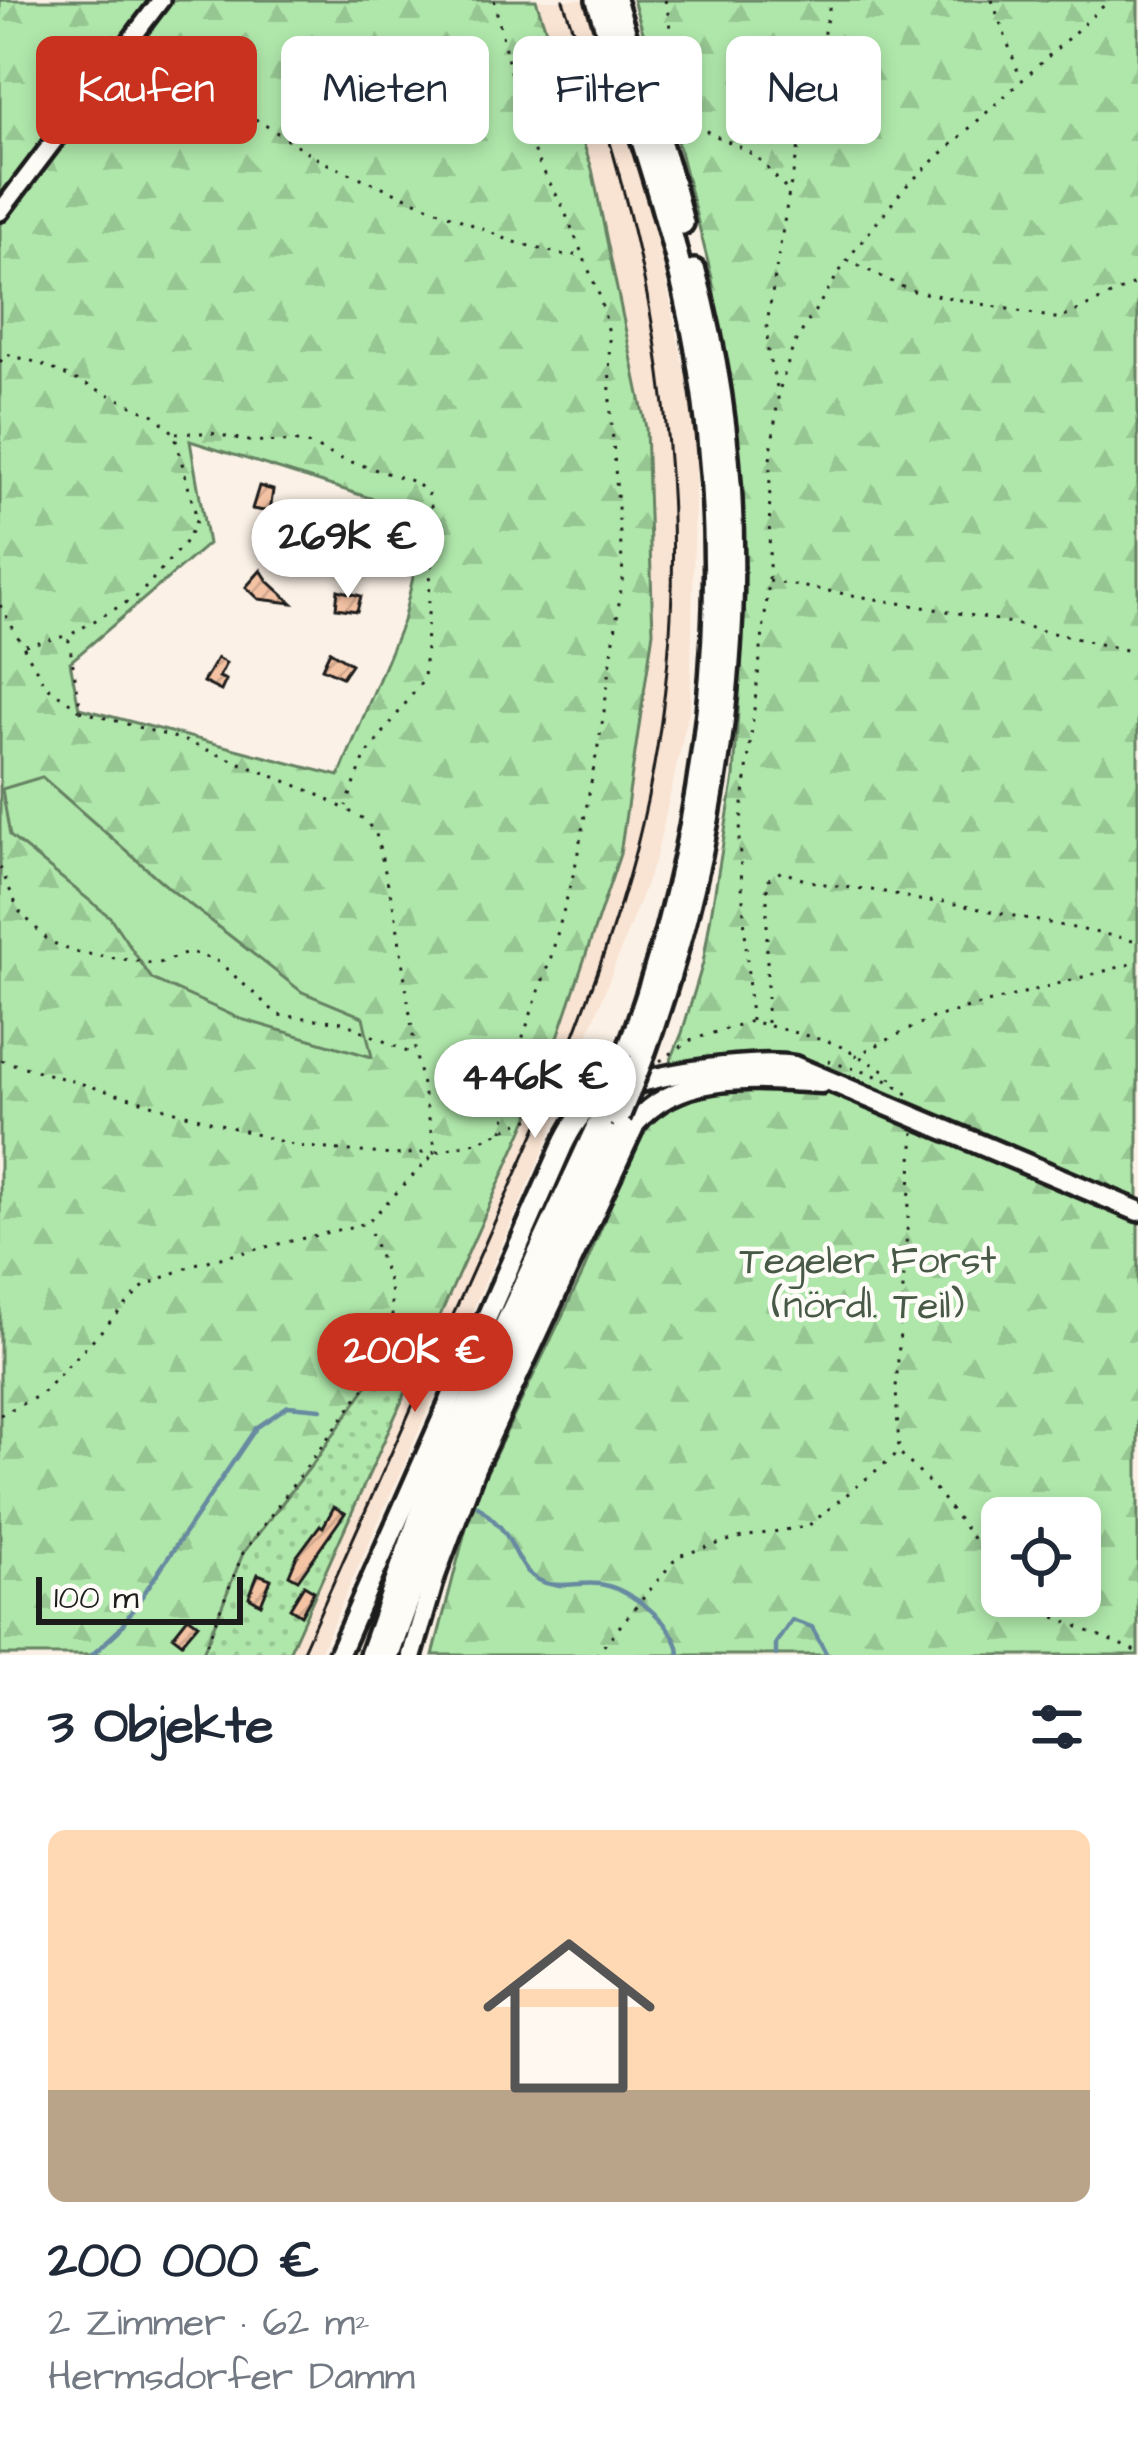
<!DOCTYPE html>
<html lang="de">
<head>
<meta charset="utf-8">
<style>
	body { margin:0; font-family:"Architects Daughter",sans-serif; background:#f6f6f7; color:#1f2937; height:100vh; display:flex; flex-direction:column; font-size:45px; white-space:nowrap }
	* { box-sizing:border-box; margin:0 }
	p { font-size:39px; color:#747a83 }
	.icon { flex:none; width:66px; height:66px; fill:none; stroke:currentColor; stroke-width:2; stroke-linecap:round; stroke-linejoin:round }
	.map { position:relative; height:1655px; overflow:hidden }
	.details { display:flex; flex-direction:column; background:#fff; flex:1 }
	.details>* { flex:none }
	.hud { position:absolute; left:36px; top:36px; width:1068px; height:108px; display:flex; gap:24px }
	.controls { position:absolute; left:981px; top:1497px; display:grid; gap:24px }
	.controls a { display:grid; place-items:center; width:120px; height:120px; border-radius:18px; background:#fff; box-shadow:0 6px 18px #0003; font-size:60px }
	.scale { position:absolute; left:36px; bottom:30px; width:207px; box-sizing:border-box; padding-left:12px; border:6px solid #1c1c1c; border-top:0; font-size:33px; line-height:42px; white-space:nowrap; color:#1c1c1c; -webkit-text-stroke:9px #fdfcf7; paint-order:stroke }
	.price { position:absolute; translate:-50% -102px; padding:0 27px; border-radius:42px; background:#fff; color:#222; font-size:39px; line-height:78px; filter:drop-shadow(0 3px 6px #0008) }
	.price::after { content:''; position:absolute; left:50%; top:72px; width:36px; height:27px; margin-left:-18px; background:inherit; clip-path:polygon(0 0,100% 0,50% 100%) }
	.price.current { background:#c8321e; color:#fff }
	ul { padding:0; list-style:none }
	li { display:grid; align-content:center; gap:24px; height:636px; padding:0 48px }
	li+li { border-top:3px solid #e0e1e3 }
	li span { display:grid; place-items:center; height:372px; border-radius:18px; color:#555 }
	li>.icon { margin-inline-start:auto }
	span .icon { width:216px; height:216px; fill:#fffc; stroke-width:1 }
	li b { font-size:51px }
	h2 { display:flex; justify-content:space-between; align-items:center; height:144px; padding:0 48px; font-size:51px }
	.chip { padding:0 42px; border-radius:18px; background:#fff; box-shadow:0 6px 18px #0003; font-size:42px; line-height:108px }
	.chip.current { background:#c8321e; color:#fff }
	.map>svg:first-child { display:block }
</style>
</head>
<body>
<div class="map">
<svg width="1138" height="1655" viewBox="0 0 1138 1655">
	<defs>
		<pattern id="grass-dots" width="8" height="8" patternUnits="userSpaceOnUse" patternTransform="scale(3)"><rect width="8" height="8" fill="#afe7aa"/><path d="M2 2h.1M6 6h.1" fill="none" stroke="#96c692" stroke-width="1.8" stroke-linecap="round"/></pattern>
		<pattern id="forest-firs" width="22" height="20" patternUnits="userSpaceOnUse" patternTransform="scale(3)"><rect width="22" height="20" fill="#afe7aa"/><path d="M5 1l3.5 6h-7zM16 11l3.5 6h-7z" fill="#96c692"/></pattern>
		<pattern id="building-hatch" width="6" height="6" patternUnits="userSpaceOnUse" patternTransform="scale(3)"><rect width="6" height="6" fill="#f4c3a4"/><path d="M-1 1l2-2M0 6l6-6M5 7l2-2" fill="none" stroke="#d1a78d"/></pattern>
	</defs>
	<rect width="100%" height="100%" fill="#fbf1e6"/>
	<filter id="ink" filterUnits="userSpaceOnUse"><feTurbulence type="fractalNoise" baseFrequency=".00833" numOctaves="2"/><feDisplacementMap in="SourceGraphic" scale="24" xChannelSelector="R" yChannelSelector="G"/><feConvolveMatrix kernelMatrix="1 2 1 2 8 2 1 2 1" color-interpolation-filters="sRGB"/></filter>
	<g filter="url(#ink)">
		<polygon fill="#f9e3d2" points="536,0 584,0 632,145 661,257 690,399 696,457 690,706 656,857 548,1140 319,1655 288,1655 538,1096 620,853 653,632 592,169"/>
		<polygon fill="url(#grass-dots)" stroke="#668263" stroke-width="3" points="410,1323 431,1336 288,1655 202,1655 243,1553 317,1458"/>
		<g fill="url(#forest-firs)" stroke="#668263" stroke-width="3" fill-rule="evenodd">
			<path d="M0 0H536L592 169 646 428 653 632 620 854 538 1096 431 1336 410 1324 317 1458 243 1553 202 1655H0ZM190 441 427 516 403 621 339 776 79 708 70 662 208 544Z"/>
			<path d="M633 0H1138V1655H433L473 1501 581 1277 682 1033 703 963 734 777 745 597 743 505 712 278 680 151ZM1002 1518H1080V1596H1002Z"/>
		</g>
		<polygon fill="#afe7aa" stroke="#668263" stroke-width="3" points="42,777 170,889 302,992 363,1017 372,1057 241,1019 152,979 110,917 10,836 2,789"/>
		<g fill="none" stroke-linecap="round" stroke-linejoin="round">
			<g stroke="#678aa1" stroke-width="4.5">
				<path d="M478 1506C487 1514 497 1522 504 1532 513 1544 518 1562 528 1572 550 1594 573 1581 599 1584 628 1587 679 1625 679 1655"/>
				<polyline points="92,1655 119,1630 256,1428 288,1406 321,1409"/>
				<polyline points="776,1655 776,1643 792,1620 812,1627 827,1655"/>
			</g>
		</g>
		<g fill="url(#building-hatch)" stroke="#1c1c1c" stroke-width="3">
			<polygon points="259,486 273,490 270,512 252,509"/>
			<polygon points="323,522 330,535 313,548 302,533"/>
			<polygon points="261,570 268,581 292,603 259,599 246,587"/>
			<polygon points="338,590 361,596 357,611 336,608"/>
			<polygon points="330,651 351,664 342,677 322,668"/>
			<polygon points="217,658 226,663 219,677 226,680 221,691 203,682"/>
			<polygon points="334,1507 345,1513 298,1580 289,1575 297,1556 320,1525 323,1527"/>
			<polygon points="258,1574 271,1579 261,1604 249,1597"/>
			<polygon points="304,1585 314,1591 301,1615 290,1608"/>
			<polygon points="188,1617 198,1624 182,1643 173,1636"/>
		</g>
		<g fill="none" stroke-linecap="round" stroke-linejoin="round">
			<defs>
				<polyline id="minor" points="0,212 161,0"/>
				<g id="major">
					<path d="M338 1655 562 1147C570 1130 579 1114 594 1102 629 1075 751 1059 794 1066L1138 1211"/>
					<path d="M412 1655 436 1573 475 1468 635 1124C678 1070 759 1079 821 1083"/>
				</g>
				<g id="highway">
					<path d="M598 0C634 115 676 230 697 350 738 589 710 839 623 1065"/>
					<polyline points="614,0 668,169 682,223"/>
					<path d="M641 1060C731 810 764 530 694 271"/>
					<polyline points="371,1655 429,1492 600,1122"/>
					<polyline points="388,1655 450,1483 618,1117"/>
				</g>
			</defs>
			<use href="#minor" stroke="#1c1c1c" stroke-width="24"/>
			<use href="#major" stroke="#1c1c1c" stroke-width="27"/>
			<use href="#highway" stroke="#1c1c1c" stroke-width="30"/>
			<g stroke="#1c1c1c" stroke-width="3" stroke-dasharray="3 9" stroke-linecap="butt">
				<polyline points="494,0 513,84 536,158 562,205 600,297 609,333 610,401 623,574 603,719 575,868 551,957 519,1048 503,1131"/>
				<path d="M665 0C674 32 669 63 676 95 684 133 729 136 756 157 768 167 778 181 789 192"/>
				<polyline points="992,0 1020,77"/>
				<polyline points="144,48 323,162 511,241 563,255 581,255"/>
				<polyline points="847,260 909,290 1060,319 1138,282"/>
				<polyline points="0,362 6,354 39,363 154,415 174,433 197,519 187,540 139,595 68,636 81,711 180,739 315,793 364,819 376,834 396,917 416,1056 436,1152 394,1155 296,1146 0,1060"/>
				<polyline points="777,387 768,354 767,324 789,192 831,0"/>
				<polyline points="176,433 211,433 248,441 303,442 342,459 415,482 428,493 434,519 424,679 365,757 346,806"/>
				<polyline points="769,581 993,619 1138,653"/>
				<polyline points="0,605 45,685 80,710"/>
				<polyline points="25,645 66,636"/>
				<polyline points="0,867 19,911 49,941 74,952 157,964 191,952 219,962 278,1015 343,1022 414,1055"/>
				<polyline points="751,1021 739,839 769,581 770,460 779,391 794,344 847,260 905,187 1110,0"/>
				<path d="M767 1023V880L782 871C821 890 862 885 903 896 917 900 925 902 940 901L1138 941"/>
				<polyline points="855,1056 932,1018 1138,962"/>
				<polyline points="660,1061 691,1040 751,1021 834,1043 884,1070 894,1083"/>
				<path d="M828 1061C858 1071 886 1074 911 1097"/>
				<polyline points="914,1132 896,1388 899,1452 935,1489 1002,1576"/>
				<polyline points="0,1415 40,1395 144,1286 195,1264 367,1223 436,1152 480,1141 525,1120 561,1112"/>
				<polyline points="1025,1596 1052,1616 1138,1652"/>
				<polyline points="202,1655 243,1553 394,1348 390,1285 368,1225"/>
				<polyline points="596,1655 678,1556 737,1538 808,1526 899,1452"/>
			</g>
			<use href="#minor" stroke="#fdfcf7" stroke-width="15"/>
			<use href="#major" stroke="#fdfcf7" stroke-width="18"/>
			<use href="#highway" stroke="#fdfcf7" stroke-width="21"/>
			<path stroke="#1c1c1c" stroke-width="3" d="M301 1655 546 1107C579 1022 613 938 636 849 695 615 679 387 614 156 599 104 580 52 563 0"/>
			<defs>
				<g id="highway-bridge">
					<polyline points="618,1117 641,1060"/>
					<polyline points="600,1122 623,1065"/>
				</g>
			</defs>
			<use href="#highway-bridge" stroke="#1c1c1c" stroke-width="30" stroke-linecap="butt"/>
			<use href="#highway-bridge" stroke="#fdfcf7" stroke-width="21"/>
		</g>
	</g>
	<g text-anchor="middle" dominant-baseline="central" stroke-width="9" stroke-linejoin="round" paint-order="stroke">
		<g font-size="39" fill="#485947" stroke="#fdfcf7">
			<text x="868" y="1262">Tegeler Forst<tspan x="868" dy="45">(nördl. Teil)</tspan></text>
		</g>
	</g>
</svg>
<div class="controls">
<a><svg class="icon" aria-label="locate" viewBox="0 0 24 24"><circle cx="12" cy="12" r="6"/><path d="M12 2v4M12 18v4M2 12h4M18 12h4"/></svg></a>
</div>
<div class="scale">100 m</div>
<b class="price" style="left:348px;top:601px">269K €</b>
<b class="price" style="left:535px;top:1141px">446K €</b>
<b class="price current" style="left:415px;top:1415px">200K €</b>
<div class="hud">
<a class="chip current">Kaufen</a>
<a class="chip">Mieten</a>
<a class="chip">Filter</a>
<a class="chip">Neu</a>
</div>
</div>
<section class="details">
<h2>3 Objekte<svg class="icon" aria-label="filters" viewBox="0 0 24 24"><path d="M4 7h16M4 17h16"/><circle cx="9" cy="7" r="2"/><circle cx="15" cy="17" r="2"/></svg></h2>
<ul>
<li><span style="background:linear-gradient(#ffd9b3 70%,#b9a48a 0)"><svg class="icon" aria-label="home" viewBox="0 0 24 24"><path d="M3 11l9-7 9 7M6 9v11h12V9"/></svg></span><div><b>200 000 €</b><p>2 Zimmer · 62 m²</p><p>Hermsdorfer Damm</p></div></li>
</ul>
</section>
</body>
</html>
